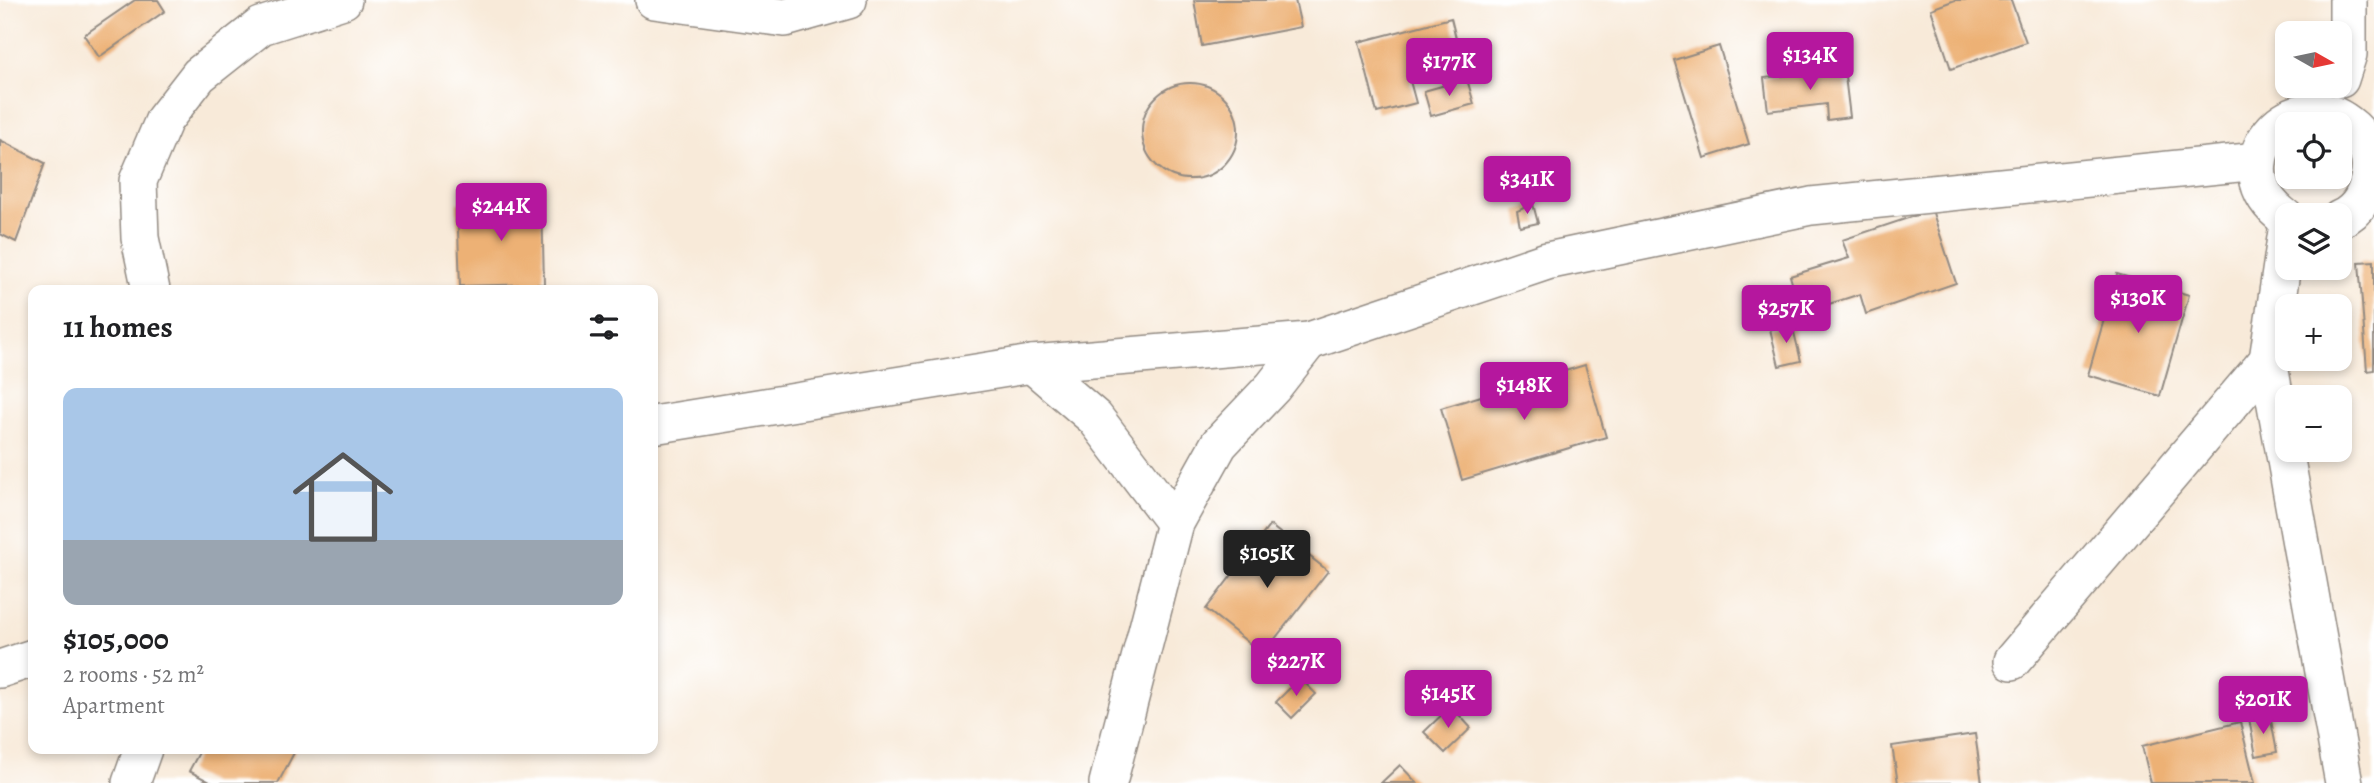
<!DOCTYPE html>
<html lang="en">
<head>
<meta charset="utf-8">
<style>
	body { margin:0; font-family:Alegreya,serif; background:#f6f6f6; color:#202124; height:100vh; display:flex; flex-direction:column; font-size:26px; white-space:nowrap }
	* { box-sizing:border-box; margin:0 }
	p { font-size:23px; color:#757577 }
	.icon { flex:none; width:38px; height:38px; fill:none; stroke:currentColor; stroke-width:2; stroke-linecap:round; stroke-linejoin:round }
	.map { position:relative; flex:1; overflow:hidden }
	.panel { position:absolute; left:28px; top:285px; width:630px; height:469px; display:flex; flex-direction:column; background:#fff; border-radius:14px; box-shadow:0 4px 10px #0003 }
	.panel>* { flex:none }
	.needle { width:46px; rotate:99deg }
	.fabs { position:absolute; left:2275px; top:21px; display:grid; gap:14px }
	.fabs a { display:grid; place-items:center; width:77px; height:77px; border-radius:14px; background:#fff; box-shadow:0 4px 10px #0003; font-size:35px }
	.price { position:absolute; translate:-50% -60px; padding:0 16px; border-radius:7px; background:#b5179e; color:#fff; font-size:23px; line-height:46px; filter:drop-shadow(0 2px 4px #0008) }
	.price::after { content:''; position:absolute; left:50%; top:42px; width:21px; height:16px; margin-left:-10px; background:inherit; clip-path:polygon(0 0,100% 0,50% 100%) }
	.price.current { background:#222; color:#fff }
	ul { padding:0; list-style:none }
	li { display:grid; align-content:center; gap:14px; height:371px; padding:0 35px }
	li+li { border-top:2px solid #e0e0e0 }
	li span { display:grid; place-items:center; height:217px; border-radius:14px; color:#555 }
	li>.icon { margin-inline-start:auto }
	span .icon { width:126px; height:126px; fill:#fffc; stroke-width:1 }
	li b { font-size:30px }
	h2 { display:flex; justify-content:space-between; align-items:center; height:84px; padding:0 35px; font-size:30px }
	.map>svg:first-child { display:block }
</style>
</head>
<body>
<div class="map">
<svg width="2374" height="783" viewBox="0 0 2374 783">
	<rect width="100%" height="100%" fill="#fff"/>
	<filter id="ink" filterUnits="userSpaceOnUse"><feTurbulence type="fractalNoise" baseFrequency=".0143" numOctaves="2"/><feDisplacementMap in="SourceGraphic" scale="14" xChannelSelector="R" yChannelSelector="G"/><feConvolveMatrix kernelMatrix="1 2 1 2 8 2 1 2 1" color-interpolation-filters="sRGB"/></filter>
	<filter id="wash" filterUnits="userSpaceOnUse"><feTurbulence type="fractalNoise" baseFrequency=".00686" numOctaves="4" result="noise"/><feDisplacementMap in="SourceGraphic" scale="28" xChannelSelector="R" yChannelSelector="G"/><feGaussianBlur stdDeviation="1.57" result="paint"/><feColorMatrix in="noise" values="0 0 0 0 0 0 0 0 0 0 0 0 0 0 0 0 0 1.4 0 .05"/><feComposite in="paint" operator="in"/></filter>
	<g filter="url(#wash)">
		<rect width="100%" height="100%" fill="#f8ead9"/>
		<g id="blocks">
			<g fill="#edb174">
				<polygon points="135,0 158,0 165,11 99,57 84,35"/>
				<polygon points="1194,0 1295,0 1301,27 1202,46"/>
				<polygon points="1955,0 2011,0 2026,42 1951,69 1931,9"/>
				<polygon points="1451,18 1463,67 1410,81 1416,103 1377,113 1359,42"/>
				<polygon points="1719,46 1749,144 1704,158 1674,60"/>
				<polygon points="1844,68 1850,117 1827,120 1826,104 1768,111 1764,78"/>
				<polygon points="1467,79 1474,104 1431,116 1424,91"/>
				<circle cx="1190" cy="131" r="48"/>
				<polygon points="0,140 45,163 16,242 0,234"/>
				<polygon points="542,201 544,284 460,286 457,203"/>
				<polygon points="1533,204 1538,223 1520,227 1517,211"/>
				<polygon points="1932,210 1956,283 1866,314 1860,294 1801,313 1790,276 1849,258 1842,240"/>
				<polygon points="2374,261 2374,370 2367,371 2359,262"/>
				<polygon points="2117,274 2189,295 2160,396 2088,375"/>
				<polygon points="2345,304 2346,327 2340,328 2340,305"/>
				<polygon points="1792,324 1801,361 1779,366 1770,329"/>
				<polygon points="1585,365 1606,437 1462,480 1441,408"/>
				<polygon points="1270,525 1328,571 1263,654 1206,609"/>
				<polygon points="1300,678 1316,694 1292,718 1276,702"/>
				<polygon points="1451,706 1471,728 1445,753 1424,732"/>
				<polygon points="2270,715 2277,752 2256,756 2249,719"/>
				<polygon points="2240,722 2255,783 2151,783 2142,746"/>
				<polygon points="1975,734 1982,783 1898,783 1892,746"/>
				<polygon points="201,749 296,749 278,783 212,783 189,771"/>
				<polygon points="1400,765 1417,783 1381,783"/>
			</g>
		</g>
	</g>
	<g filter="url(#ink)">
		<use href="#blocks" fill-opacity="0" stroke="#928a82" stroke-width="2"/>
		<g fill="none" stroke-linecap="round" stroke-linejoin="round">
			<defs>
				<g id="minor">
					<polyline points="654,0 785,18 848,0"/>
					<polyline points="2340,79 2348,54 2348,0"/>
					<path d="M2287 219C2213 167 2294 74 2353 128 2365 139 2372 156 2370 172 2368 192 2359 211 2340 219"/>
					<polyline points="2287,231 2268,360 2344,783"/>
					<polyline points="151,290 140,238 138,181 164,120 199,75 261,26 343,0"/>
					<polyline points="1032,364 1095,418 1175,523"/>
					<polyline points="653,425 1032,364 1309,341 1547,261 1811,206 2258,161"/>
					<polyline points="2012,661 2268,360"/>
					<polyline points="0,669 33,658"/>
					<polyline points="131,783 143,749"/>
					<polyline points="1108,783 1175,523 1219,444 1273,387 1309,341"/>
				</g>
			</defs>
			<use href="#minor" stroke="#928a82" stroke-width="40"/>
			<use href="#minor" stroke="#fff" stroke-width="37"/>
		</g>
	</g>
</svg>
<div class="fabs">
<a><svg class="needle" viewBox="-14 -14 28 28"><path d="M0-13l5 13h-10z" fill="#e53935"/><path d="M0 13l5-13h-10z" fill="#757577"/></svg></a>
<a><svg class="icon" aria-label="locate" viewBox="0 0 24 24"><circle cx="12" cy="12" r="6"/><path d="M12 2v4M12 18v4M2 12h4M18 12h4"/></svg></a>
<a><svg class="icon" aria-label="layers" viewBox="0 0 24 24"><path d="M12 4l9 5-9 5-9-5zM3 14l9 5 9-5"/></svg></a>
<a>+</a>
<a>−</a>
</div>
<b class="price" style="left:1810px;top:92px">$134K</b>
<b class="price" style="left:1449px;top:98px">$177K</b>
<b class="price" style="left:1527px;top:216px">$341K</b>
<b class="price" style="left:501px;top:243px">$244K</b>
<b class="price" style="left:2138px;top:335px">$130K</b>
<b class="price" style="left:1786px;top:345px">$257K</b>
<b class="price" style="left:1524px;top:422px">$148K</b>
<b class="price current" style="left:1267px;top:590px">$105K</b>
<b class="price" style="left:1296px;top:698px">$227K</b>
<b class="price" style="left:1448px;top:730px">$145K</b>
<b class="price" style="left:2263px;top:736px">$201K</b>
<section class="panel">
<h2>11 homes<svg class="icon" aria-label="filters" viewBox="0 0 24 24"><path d="M4 7h16M4 17h16"/><circle cx="9" cy="7" r="2"/><circle cx="15" cy="17" r="2"/></svg></h2>
<ul>
<li><span style="background:linear-gradient(#a9c7e8 70%,#9aa5b1 0)"><svg class="icon" aria-label="home" viewBox="0 0 24 24"><path d="M3 11l9-7 9 7M6 9v11h12V9"/></svg></span><div><b>$105,000</b><p>2 rooms · 52 m²</p><p>Apartment</p></div></li>
</ul>
</section>
</div>
</body>
</html>
